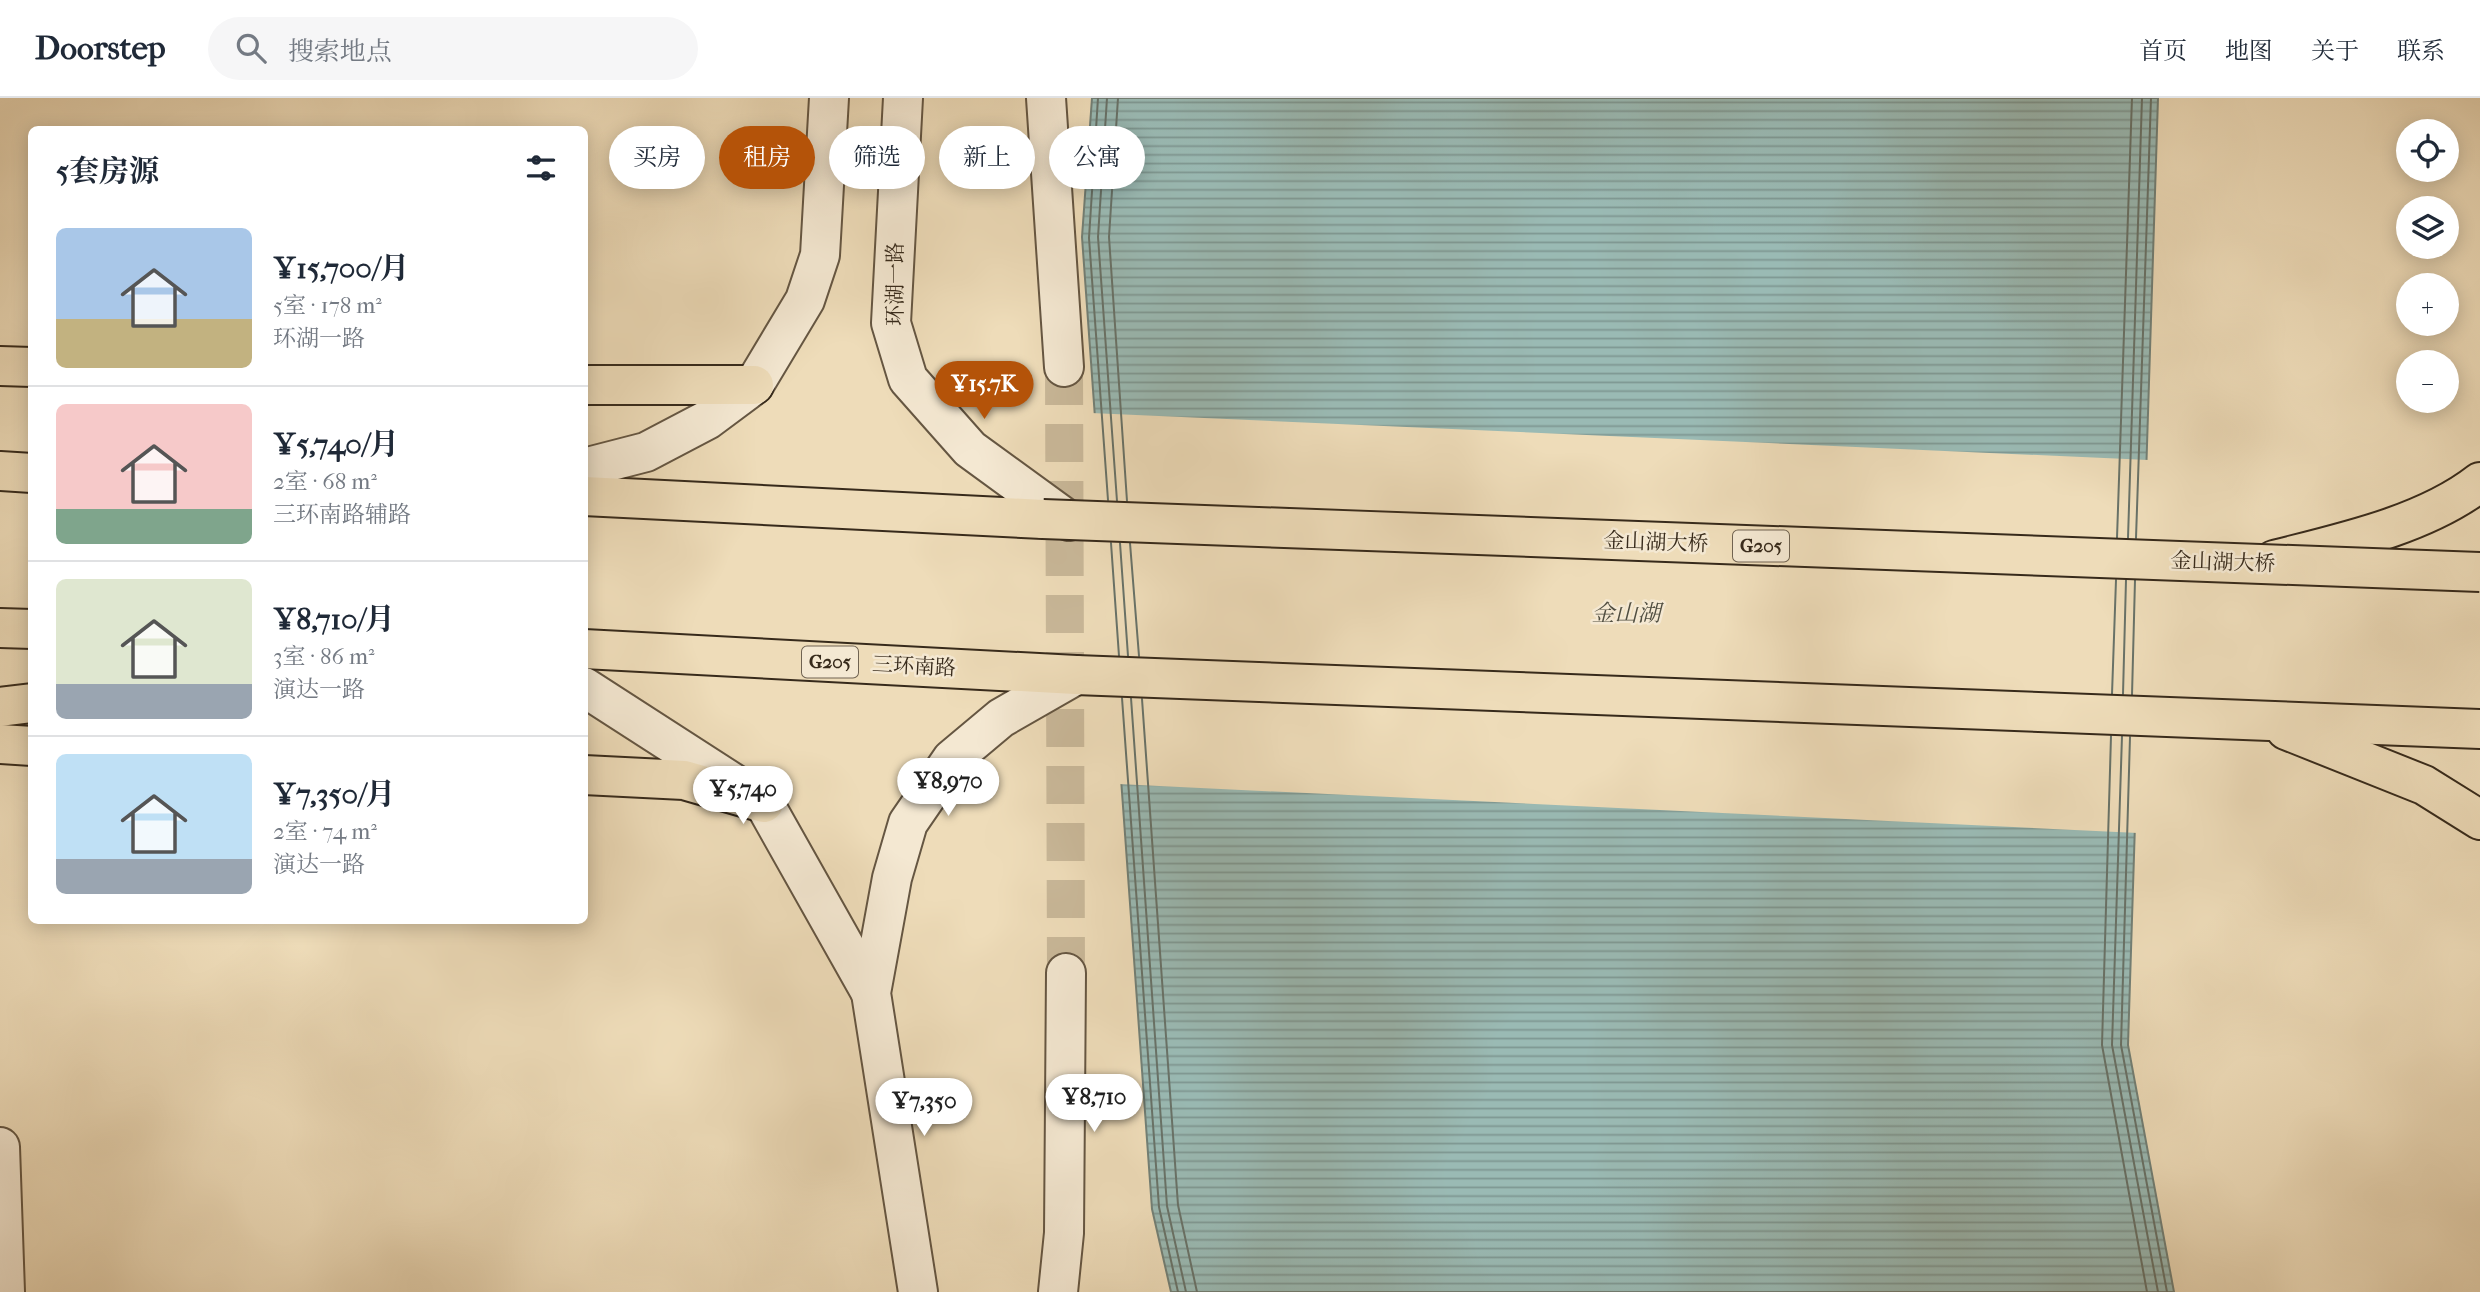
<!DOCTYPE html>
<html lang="zh">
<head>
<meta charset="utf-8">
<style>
	body { margin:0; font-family:"IM FELL French Canon","Noto Serif SC",serif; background:#f6f6f7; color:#1f2937; height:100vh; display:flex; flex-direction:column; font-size:26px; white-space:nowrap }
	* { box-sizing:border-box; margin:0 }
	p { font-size:23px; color:#747a83 }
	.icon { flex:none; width:38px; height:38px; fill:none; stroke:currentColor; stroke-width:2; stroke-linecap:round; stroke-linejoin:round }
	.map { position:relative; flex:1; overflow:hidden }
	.details { position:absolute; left:28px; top:28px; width:560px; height:798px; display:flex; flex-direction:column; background:#fff; border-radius:10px; box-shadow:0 4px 18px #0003 }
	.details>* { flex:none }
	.top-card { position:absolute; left:609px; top:28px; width:665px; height:63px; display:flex; gap:14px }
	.controls { position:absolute; left:2396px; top:21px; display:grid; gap:14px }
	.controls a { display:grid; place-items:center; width:63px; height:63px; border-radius:50%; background:#fff; box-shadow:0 4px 18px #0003; font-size:35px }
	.price { position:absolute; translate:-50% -60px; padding:0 16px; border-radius:24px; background:#fff; color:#222; font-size:23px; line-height:46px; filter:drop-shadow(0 2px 4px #0008) }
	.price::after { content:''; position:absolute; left:50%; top:42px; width:21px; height:16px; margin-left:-10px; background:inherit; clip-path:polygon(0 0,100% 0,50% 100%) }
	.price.active { background:#b45309; color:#fff }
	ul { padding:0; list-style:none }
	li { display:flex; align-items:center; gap:21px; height:175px; padding:0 28px }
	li+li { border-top:2px solid #e0e1e3 }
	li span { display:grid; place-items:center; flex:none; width:196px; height:140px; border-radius:10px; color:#555 }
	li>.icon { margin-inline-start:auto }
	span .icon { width:84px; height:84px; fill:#fffc; stroke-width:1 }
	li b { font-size:30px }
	h2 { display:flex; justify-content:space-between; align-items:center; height:84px; padding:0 28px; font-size:30px }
	.chip { padding:0 24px; border-radius:32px; background:#fff; box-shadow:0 4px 18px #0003; font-size:24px; line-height:63px }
	.chip.active { background:#b45309; color:#fff }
	header { display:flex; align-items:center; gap:42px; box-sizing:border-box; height:98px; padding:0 35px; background:#fff; border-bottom:2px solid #e0e1e3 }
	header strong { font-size:33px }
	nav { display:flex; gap:38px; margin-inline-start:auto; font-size:24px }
	.search { width:490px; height:63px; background:#f6f6f7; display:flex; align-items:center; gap:18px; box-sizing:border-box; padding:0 24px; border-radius:38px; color:#747a83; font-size:26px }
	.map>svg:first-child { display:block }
</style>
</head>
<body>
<header>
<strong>Doorstep</strong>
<div class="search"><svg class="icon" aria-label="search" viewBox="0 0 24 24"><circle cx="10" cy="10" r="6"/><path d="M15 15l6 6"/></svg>搜索地点</div>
<nav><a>首页</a><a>地图</a><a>关于</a><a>联系</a></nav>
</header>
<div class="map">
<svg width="2480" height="1194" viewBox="0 0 2480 1194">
	<defs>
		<pattern id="water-rules" width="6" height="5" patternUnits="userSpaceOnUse" patternTransform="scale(1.75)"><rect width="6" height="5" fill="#9abab4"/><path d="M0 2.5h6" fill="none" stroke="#7e9792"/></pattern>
	</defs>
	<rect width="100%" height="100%" fill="#eedcb9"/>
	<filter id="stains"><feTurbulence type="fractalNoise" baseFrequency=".00286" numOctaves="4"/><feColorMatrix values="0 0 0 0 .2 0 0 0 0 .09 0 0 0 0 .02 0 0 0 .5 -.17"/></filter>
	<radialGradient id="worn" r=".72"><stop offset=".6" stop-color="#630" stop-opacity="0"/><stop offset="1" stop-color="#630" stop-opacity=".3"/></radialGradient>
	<polygon fill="url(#water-rules)" stroke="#728077" stroke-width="2" points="1092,0 2158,0 2128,947 2174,1194 1171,1194 1152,1111 1082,139"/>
	<polygon fill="#eedcb9" points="1091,315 2149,362 2138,735 1118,686"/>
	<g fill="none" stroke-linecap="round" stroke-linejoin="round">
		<g stroke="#687268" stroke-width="2">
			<polyline points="1098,0 1089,140 1108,402"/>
			<polyline points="1107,0 1098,139 1117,403"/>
			<polyline points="1118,0 1109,139 1127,403"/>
			<polyline points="2117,440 2132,0"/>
			<polyline points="2128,440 2142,0"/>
			<polyline points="2136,440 2151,0"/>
			<polyline points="1111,445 1119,558"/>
			<polyline points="1120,445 1128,558"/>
			<polyline points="1130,445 1139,558"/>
			<polyline points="2112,596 2116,482"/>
			<polyline points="2123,596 2126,482"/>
			<polyline points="2132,597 2135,482"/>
			<polyline points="1122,600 1159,1109 1178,1194"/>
			<polyline points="1131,600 1167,1108 1186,1194"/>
			<polyline points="1142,601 1178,1107 1197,1194"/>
			<polyline points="2111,638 2102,947 2147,1194"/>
			<polyline points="2122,638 2112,947 2158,1194"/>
			<polyline points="2130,639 2121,947 2167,1194"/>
		</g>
		<polyline stroke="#c9b899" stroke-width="38" stroke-dasharray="38 19" stroke-linecap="butt" points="1064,269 1066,875"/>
		<defs>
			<g id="minor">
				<polyline points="903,0 891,225 908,281 970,351 1069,423"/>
				<polyline points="1046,0 1064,269"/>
				<polyline points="584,370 646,354 707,322 754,287 805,202 820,157 829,0"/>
				<polyline points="584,589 764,705 871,895"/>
				<polyline points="0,1049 5,1194"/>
				<polyline points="918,1194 871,895 892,780 908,725 952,661 1001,620 1076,577"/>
				<polyline points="1058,1194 1064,1135 1066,875"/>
			</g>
			<g id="major">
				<polyline points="0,268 32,269"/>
				<polyline points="584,287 754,287"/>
				<polyline points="0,646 32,648"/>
				<polyline points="584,677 684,682 764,705"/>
			</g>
			<g id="highway">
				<polyline points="0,373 32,375"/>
				<polyline points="584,398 1043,421"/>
				<path d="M2274 462C2341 445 2425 427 2480 384"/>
				<polyline points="0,530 32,531"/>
				<polyline points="584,551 1076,577 2480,631"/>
				<polyline points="0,609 32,605"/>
				<polyline points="2286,632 2424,687 2480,722"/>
			</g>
		</defs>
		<use href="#minor" stroke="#655642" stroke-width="42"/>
		<use href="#major" stroke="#372a1b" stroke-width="42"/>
		<use href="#highway" stroke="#372a1b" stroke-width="42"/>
		<use href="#minor" stroke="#f4e8d2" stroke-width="38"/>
		<use href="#major" stroke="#eedcb9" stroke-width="38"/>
		<use href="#highway" stroke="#eedcb9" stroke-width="38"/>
		<defs>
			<polyline id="highway-bridge" points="1043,421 2480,474"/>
		</defs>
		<use href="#highway-bridge" stroke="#372a1b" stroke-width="42" stroke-linecap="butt"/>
		<use href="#highway-bridge" stroke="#eedcb9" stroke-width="38"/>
	</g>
	<g text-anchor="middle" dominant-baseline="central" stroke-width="5" stroke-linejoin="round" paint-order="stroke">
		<g fill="#f4e8d2" stroke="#706352" stroke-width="2">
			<rect x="1733" y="432.5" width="56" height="31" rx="5"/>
			<rect x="802" y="548.5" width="56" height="31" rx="5"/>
		</g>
		<g font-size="19" font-weight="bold" fill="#372a1b">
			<text x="1761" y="448">G205</text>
			<text x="830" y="564">G205</text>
		</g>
		<g font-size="21" fill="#372a1b" stroke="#f4e8d2">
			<text transform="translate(895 186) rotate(-90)">环湖一路</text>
			<text transform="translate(1656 444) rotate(2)">金山湖大桥</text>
			<text transform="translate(2223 464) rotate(2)">金山湖大桥</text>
			<text transform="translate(914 568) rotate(3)">三环南路</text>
		</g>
		<g font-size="23" font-style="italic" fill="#504e41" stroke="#f4e8d2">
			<text x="1626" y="515">金山湖</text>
		</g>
	</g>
	<rect width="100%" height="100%" filter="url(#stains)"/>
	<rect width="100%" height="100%" fill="url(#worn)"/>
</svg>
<div class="controls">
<a><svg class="icon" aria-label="locate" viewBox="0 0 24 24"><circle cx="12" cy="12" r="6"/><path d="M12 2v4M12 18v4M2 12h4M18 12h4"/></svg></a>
<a><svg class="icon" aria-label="layers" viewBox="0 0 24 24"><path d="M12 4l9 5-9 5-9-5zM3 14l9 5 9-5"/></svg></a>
<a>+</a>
<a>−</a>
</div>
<b class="price active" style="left:984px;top:323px">¥15.7K</b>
<b class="price" style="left:948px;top:720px">¥8,970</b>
<b class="price" style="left:743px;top:728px">¥5,740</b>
<b class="price" style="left:1094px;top:1036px">¥8,710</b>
<b class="price" style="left:924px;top:1040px">¥7,350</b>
<div class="top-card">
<a class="chip">买房</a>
<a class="chip active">租房</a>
<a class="chip">筛选</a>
<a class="chip">新上</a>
<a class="chip">公寓</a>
</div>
<section class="details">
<h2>5套房源<svg class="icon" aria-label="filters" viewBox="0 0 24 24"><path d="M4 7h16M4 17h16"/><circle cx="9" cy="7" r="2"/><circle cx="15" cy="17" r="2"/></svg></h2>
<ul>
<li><span style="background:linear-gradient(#a9c7e8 65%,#c2b280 0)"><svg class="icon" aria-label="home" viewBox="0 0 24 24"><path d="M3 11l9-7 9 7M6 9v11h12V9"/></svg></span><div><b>¥15,700/月</b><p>5室 · 178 m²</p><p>环湖一路</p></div></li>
<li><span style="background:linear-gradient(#f6c9c9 75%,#7fa58c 0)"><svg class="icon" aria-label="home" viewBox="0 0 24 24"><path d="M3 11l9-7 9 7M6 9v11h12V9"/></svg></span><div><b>¥5,740/月</b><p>2室 · 68 m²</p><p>三环南路辅路</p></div></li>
<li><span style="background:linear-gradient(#dfe7d0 75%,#9aa5b1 0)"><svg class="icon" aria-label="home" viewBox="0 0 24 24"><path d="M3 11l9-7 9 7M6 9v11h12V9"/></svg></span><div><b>¥8,710/月</b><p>3室 · 86 m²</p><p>演达一路</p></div></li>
<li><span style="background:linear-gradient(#bfe0f5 75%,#9aa5b1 0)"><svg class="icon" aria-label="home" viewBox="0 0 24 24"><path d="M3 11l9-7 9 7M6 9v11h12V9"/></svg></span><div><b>¥7,350/月</b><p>2室 · 74 m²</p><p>演达一路</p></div></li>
</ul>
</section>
</div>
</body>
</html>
